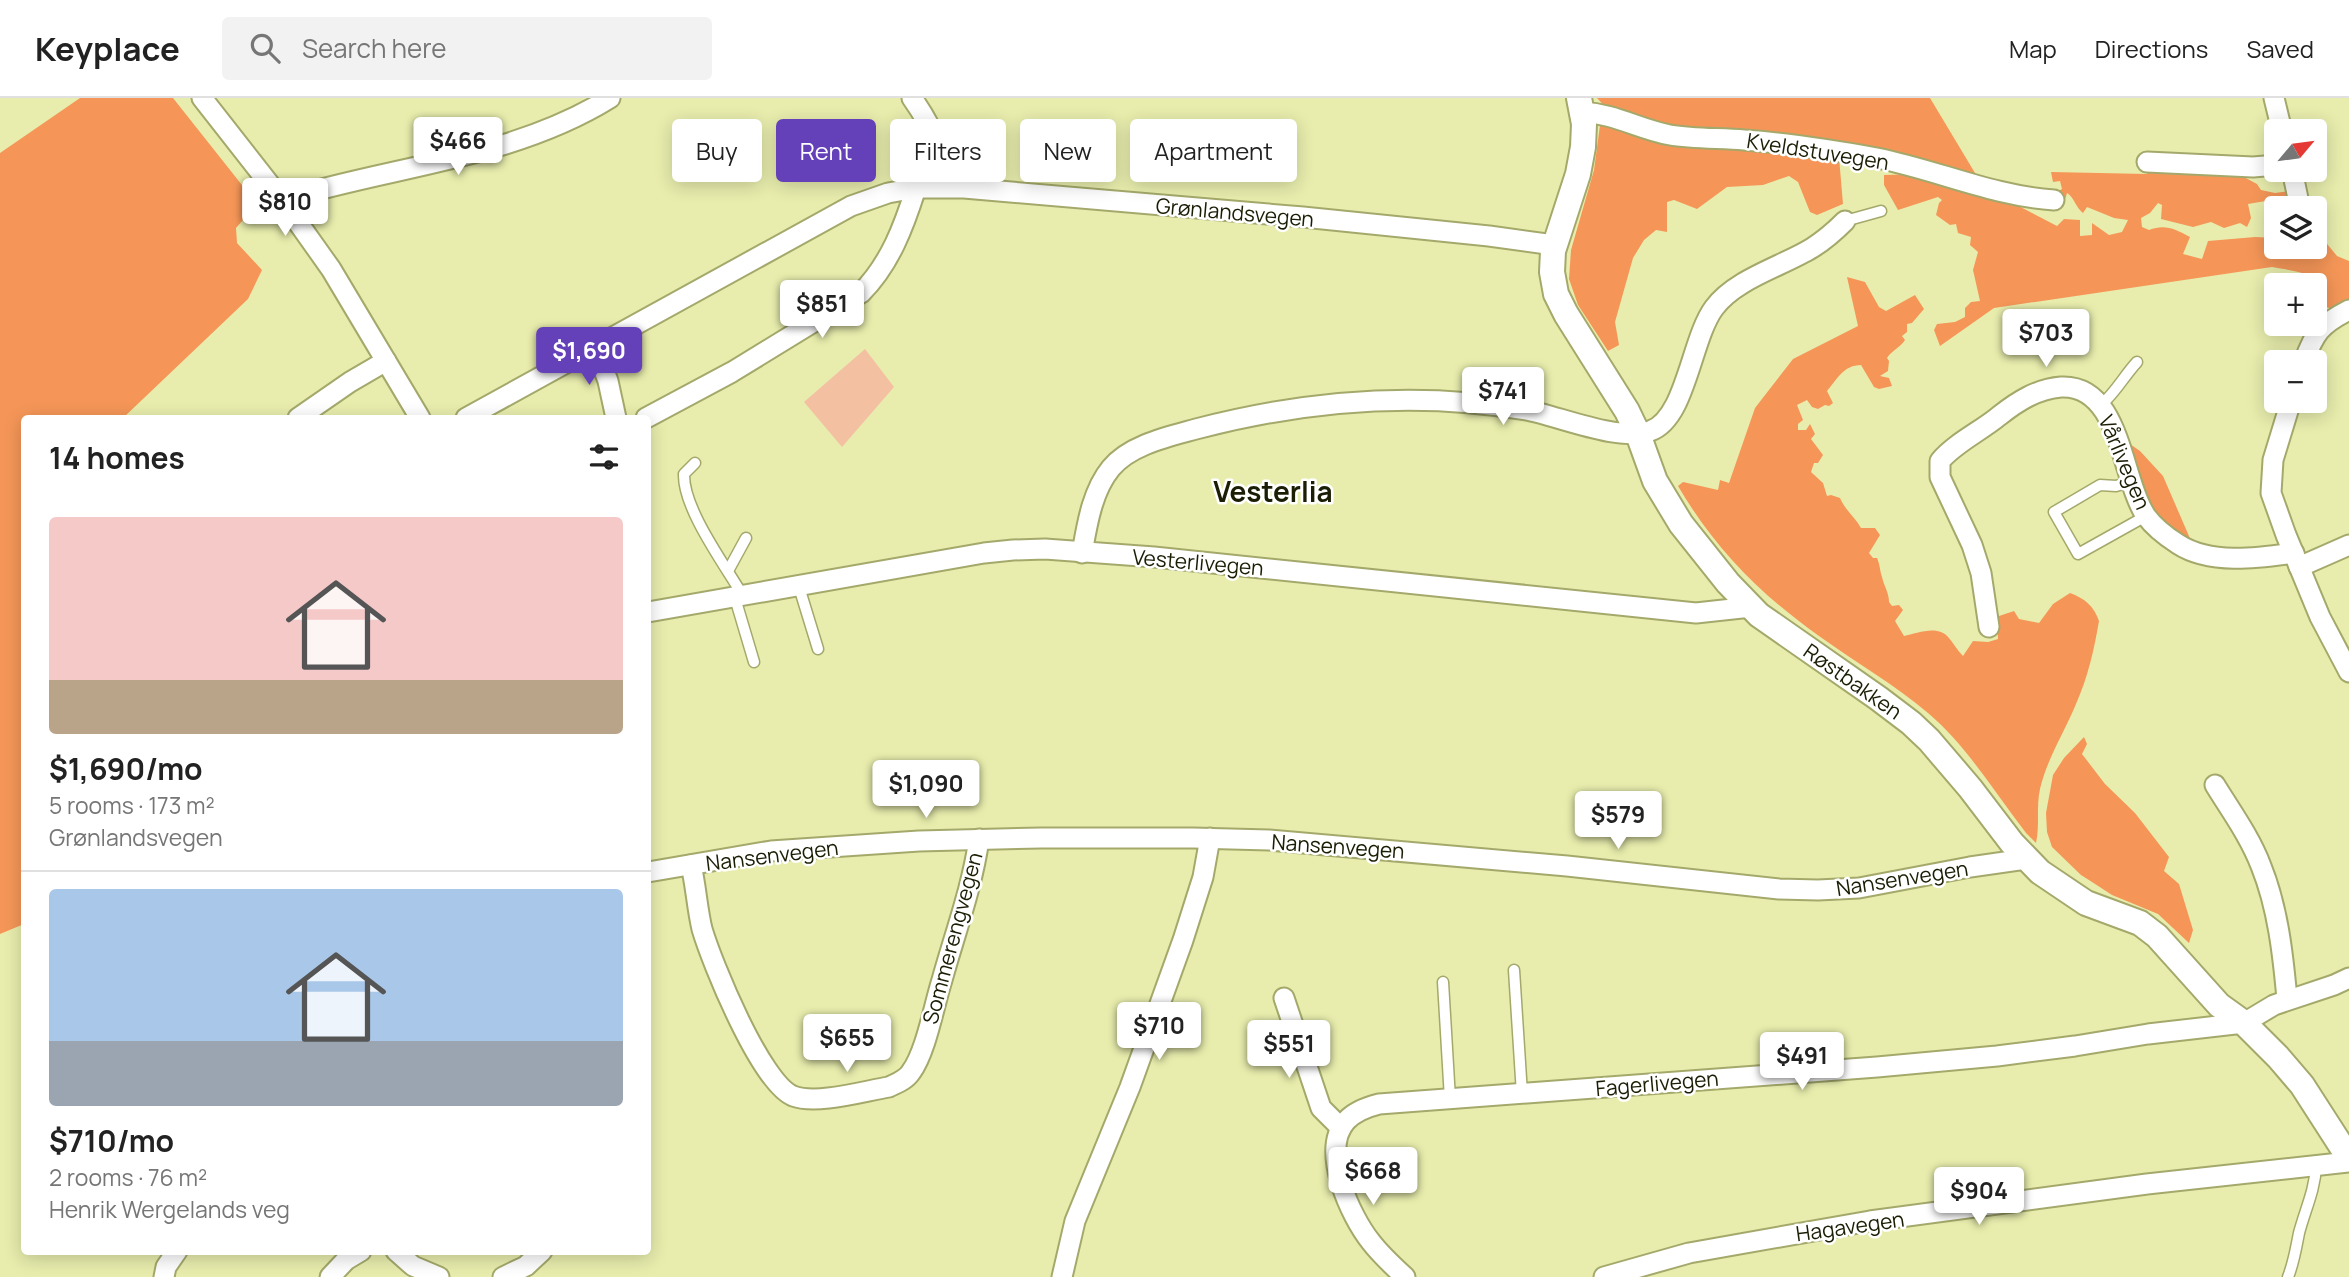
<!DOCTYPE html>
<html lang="en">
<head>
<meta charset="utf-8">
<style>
	body { margin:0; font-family:Manrope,sans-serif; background:#f2f2f2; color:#222; height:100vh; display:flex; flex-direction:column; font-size:26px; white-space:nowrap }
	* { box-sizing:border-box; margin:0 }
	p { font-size:23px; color:#767676 }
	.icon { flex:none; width:38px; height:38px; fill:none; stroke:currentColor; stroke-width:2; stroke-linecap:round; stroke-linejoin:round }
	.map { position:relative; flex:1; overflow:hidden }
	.side { position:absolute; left:21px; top:317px; width:630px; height:840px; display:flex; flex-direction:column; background:#fff; border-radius:7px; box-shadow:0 4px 18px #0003 }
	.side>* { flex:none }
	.top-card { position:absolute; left:672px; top:21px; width:665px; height:63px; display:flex; gap:14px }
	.needle { width:46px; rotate:61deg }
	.fabs { position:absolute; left:2264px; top:21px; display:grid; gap:14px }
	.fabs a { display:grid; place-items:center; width:63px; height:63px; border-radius:7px; background:#fff; box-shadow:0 4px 18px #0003; font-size:35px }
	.price { position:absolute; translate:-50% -60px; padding:0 16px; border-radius:7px; background:#fff; color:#222; font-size:23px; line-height:46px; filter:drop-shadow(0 2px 4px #0008) }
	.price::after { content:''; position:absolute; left:50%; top:42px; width:21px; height:16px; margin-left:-10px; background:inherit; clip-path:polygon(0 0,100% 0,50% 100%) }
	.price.current { background:#6541b9; color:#fff }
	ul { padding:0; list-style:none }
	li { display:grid; align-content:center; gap:14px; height:371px; padding:0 28px }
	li+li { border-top:2px solid #e0e0e0 }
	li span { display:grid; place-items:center; height:217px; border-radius:7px; color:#555 }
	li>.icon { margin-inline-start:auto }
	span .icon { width:126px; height:126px; fill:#fffc; stroke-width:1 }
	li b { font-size:30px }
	h2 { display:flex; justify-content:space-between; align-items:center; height:84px; padding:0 28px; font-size:30px }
	.chip { padding:0 24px; border-radius:7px; background:#fff; box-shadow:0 4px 18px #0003; font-size:24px; line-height:63px }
	.chip.current { background:#6541b9; color:#fff }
	header { display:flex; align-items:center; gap:42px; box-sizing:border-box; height:98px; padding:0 35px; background:#fff; border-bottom:2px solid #e0e0e0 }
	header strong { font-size:33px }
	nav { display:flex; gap:38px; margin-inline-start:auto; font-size:24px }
	.search { width:490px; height:63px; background:#f2f2f2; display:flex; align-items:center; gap:18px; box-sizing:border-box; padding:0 24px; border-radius:7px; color:#767676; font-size:26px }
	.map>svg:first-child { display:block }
</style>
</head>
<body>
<header>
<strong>Keyplace</strong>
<div class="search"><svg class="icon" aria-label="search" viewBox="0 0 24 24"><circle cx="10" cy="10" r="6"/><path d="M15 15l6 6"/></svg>Search here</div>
<nav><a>Map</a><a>Directions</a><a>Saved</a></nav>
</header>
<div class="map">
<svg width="2349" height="1179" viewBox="0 0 2349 1179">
	<rect width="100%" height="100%" fill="#e8edad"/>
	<polygon fill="#f4c0a2" points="865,251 894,289 842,349 804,304"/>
	<g fill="#f59658">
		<polygon points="80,0 173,0 257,106 236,130 237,145 262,172 248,201 123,320 24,320 24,826 0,836 0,55"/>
		<polygon points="1597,0 1930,0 1981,85 1676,34 1607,11"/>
		<polygon points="1606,24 1839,59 1843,106 1817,117 1810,114 1798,84 1789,78 1763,87 1727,89 1697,111 1674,102 1667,104 1667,134 1656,132 1644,142 1633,160 1615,224 1619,247 1608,253 1578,207 1569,181 1571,152 1594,72 1600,27"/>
		<path d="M2147 69 2200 71 2217 78 2229 76 2244 79 2257 86 2261 92 2275 95 2289 93V99L2248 106 2251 120 2247 129 2240 125 2224 130 2211 124 2193 129 2161 121 2162 107 2158 105 2150 115 2141 120 2142 129 2149 132C2165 126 2175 131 2190 139L2183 156 2202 161 2208 143 2255 139 2277 140V149H2294C2299 155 2303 157 2311 155L2312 149H2315V144L2323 141 2337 158 2349 163V206L2338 211 2322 209C2317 172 2304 175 2272 169L1994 210 1940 248 1934 232 1937 226 1955 224 1965 219V210L1971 204 1980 203 1973 172 1978 154 1970 147 1971 139 1958 135 1956 126 1950 127 1936 117 1939 105 1942 102 1938 99 1898 112 1884 87V77L1920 76 1992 102H2007L2057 128 2064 121 2080 122V138L2092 137V125L2109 137 2122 134 2128 122 2114 120 2087 109 2083 115C2075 109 2075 100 2067 95L2063 109 2055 106 2056 94 2062 91 2060 83 2053 84 2051 74 2147 76Z"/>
		<path d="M1847 179 1865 184 1879 209 1886 213 1915 197 1924 211 1912 225 1907 226V234L1902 238 1905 242C1900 250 1892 252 1887 260L1889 263 1888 273 1880 278 1889 280 1892 288 1879 291 1874 289 1861 267C1844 267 1837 281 1827 293L1833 305 1829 308 1825 307 1818 311 1812 309 1807 302 1797 307 1803 322 1798 326V332H1806L1810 326 1815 336 1811 341 1823 357 1818 365H1814L1811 374 1823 385 1827 398 1831 397 1840 400C1845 412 1855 419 1861 430H1875L1880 437 1869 455 1873 460H1877C1880 467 1880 473 1882 479 1884 488 1889 495 1889 504L1892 508 1899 507 1903 512 1895 523 1904 538C1917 535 1939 526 1949 540 1954 546 1957 552 1963 558L1973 543 1988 544 1998 541 1996 511 1999 518 2014 513 2019 521 2039 525 2053 506 2070 495C2084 500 2094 508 2099 523 2094 552 2088 579 2076 606 2064 635 2047 661 2040 691 2036 709 2040 727 2036 745L2026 735C1995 695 1967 648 1928 615 1894 586 1855 564 1819 538 1760 496 1715 451 1678 388L1683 384 1718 392 1720 382 1729 385 1755 310 1793 261 1858 228Z"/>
		<path d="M2130 346 2140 353 2163 378 2192 445C2152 427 2139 387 2127 348Z"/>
		<polygon points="2084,639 2087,646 2082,656 2105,686 2135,715 2169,759 2164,773 2179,786 2193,832 2189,845 2158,816 2112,797 2092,784 2081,777 2052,749 2047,734 2046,715 2053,677 2064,660"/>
	</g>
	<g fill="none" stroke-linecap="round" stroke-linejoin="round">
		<defs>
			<g id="service">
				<polyline points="1845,123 1881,113"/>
				<path d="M2101 307C2116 294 2124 278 2137 264"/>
				<path d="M695 365 684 376C683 411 725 467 743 498"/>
				<polyline points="2130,384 2116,388 2100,387 2054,414 2078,456 2146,418"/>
				<polyline points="728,473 746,440"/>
				<polyline points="799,489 818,551"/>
				<polyline points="735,500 754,564"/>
				<polyline points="1514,872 1522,996"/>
				<polyline points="1443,884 1450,1001"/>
				<path d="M2288 1179C2294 1164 2296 1150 2299 1135 2305 1112 2315 1092 2316 1068"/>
			</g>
			<g id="minor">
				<polyline points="202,0 282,102 331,171 420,320"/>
				<path d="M912 0C933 30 944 52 938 89"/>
				<polyline points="2274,0 2282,33"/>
				<path d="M1582 14C1616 16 1638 31 1670 37 1694 41 1720 40 1744 42 1789 45 1833 52 1877 60 1937 72 1993 98 2054 102"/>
				<polyline points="2147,64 2253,69 2277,67"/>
				<polyline points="2292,72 2300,110"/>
				<path d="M282 102C391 68 512 61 610 0"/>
				<polyline points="595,248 608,283 616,320"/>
				<path d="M2304 264C2314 235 2321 226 2349 212"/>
				<polyline points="2291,303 2273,362 2271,395 2286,437 2320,519 2349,574"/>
				<polyline points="298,320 350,284 386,263"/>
				<polyline points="466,320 851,108 888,95 916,90 964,90 1303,119 1489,138 1554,147"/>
				<path d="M646 320 732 274 861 195C890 166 904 128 916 90"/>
				<path d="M1082 455C1087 427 1092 393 1111 370 1130 347 1167 339 1196 331 1303 303 1415 293 1526 312 1559 318 1618 344 1650 333 1686 321 1691 241 1714 210 1735 181 1783 168 1812 150 1825 142 1835 133 1845 123"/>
				<polyline points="2299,469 2349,447"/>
				<polyline points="648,514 984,455 1013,452 1045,451 1154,459 1696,515 1751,509"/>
				<path d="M1989 529 1981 475 1972 447 1940 379V363C1955 345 1981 333 1999 318 2018 303 2037 291 2061 289 2121 286 2121 381 2146 418 2154 429 2167 439 2178 446 2210 467 2258 460 2294 455"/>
				<path d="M2215 687C2231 713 2250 739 2261 768 2278 810 2283 857 2287 901"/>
				<path d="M691 767C696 788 697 810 702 831 712 865 761 985 793 998 817 1007 864 993 889 989 897 985 906 982 911 974 926 954 934 907 942 882 955 835 972 790 979 741"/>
				<polyline points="648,774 771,753 919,743 1041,740 1193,740 1269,742 1567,768 1779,791 1818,792 1859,790 1970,769 2026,761"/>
				<polyline points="1284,900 1321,1010 1341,1030"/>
				<polyline points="396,1153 413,1168 439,1179"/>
				<polyline points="164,1179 166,1169 177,1153"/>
				<polyline points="330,1179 346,1162 361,1153"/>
				<polyline points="503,1179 526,1168 542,1153"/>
				<polyline points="1062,1179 1075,1123 1130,989 1183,842 1203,779 1210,740"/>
				<path d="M1405 1179C1393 1168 1381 1157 1371 1144 1350 1118 1320 1052 1346 1023 1355 1013 1367 1009 1379 1006L1877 969 1997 958 2075 948 2148 936 2244 925 2274 907 2334 887 2349 880"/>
				<polyline points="1604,1179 1689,1155 1870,1123 2147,1086 2349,1064"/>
			</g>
			<polyline id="tertiary" points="1579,0 1584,26 1583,49 1578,76 1553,153 1552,174 1556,196 1566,216 1627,313 1638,336 1655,383 1681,426 1728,485 1759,517 1878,600 1911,625 1929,642 1970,690 2012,745 2040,774 2086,805 2140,825 2157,838 2219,907 2244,925 2278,959 2302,987 2349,1060"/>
		</defs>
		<use href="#service" stroke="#a4a96b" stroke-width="13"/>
		<use href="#minor" stroke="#a4a96b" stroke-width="23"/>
		<use href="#tertiary" stroke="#a4a96b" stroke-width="28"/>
		<use href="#service" stroke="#fff" stroke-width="10"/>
		<use href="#minor" stroke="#fff" stroke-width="19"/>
		<use href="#tertiary" stroke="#fff" stroke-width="24"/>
	</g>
	<g text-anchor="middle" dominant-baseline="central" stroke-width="5" stroke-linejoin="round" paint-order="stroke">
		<g font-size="21" fill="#1b1d04" stroke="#fff">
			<text transform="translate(1818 53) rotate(9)">Kveldstuvegen</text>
			<text transform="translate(1235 114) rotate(5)">Grønlandsvegen</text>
			<text transform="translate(2125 364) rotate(67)">Vårlivegen</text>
			<text transform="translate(1198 464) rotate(5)">Vesterlivegen</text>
			<text transform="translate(1853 583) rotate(35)">Røstbakken</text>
			<text transform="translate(1338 748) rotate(4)">Nansenvegen</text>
			<text transform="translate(772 757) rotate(-7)">Nansenvegen</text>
			<text transform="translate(1902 780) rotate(-9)">Nansenvegen</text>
			<text transform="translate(952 840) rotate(-75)">Sommerengvegen</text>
			<text transform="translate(1657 985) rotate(-5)">Fagerlivegen</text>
			<text transform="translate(1850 1128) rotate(-8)">Hagavegen</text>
		</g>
		<g font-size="28" font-weight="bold" fill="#1b1d04" stroke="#fff">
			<text x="1273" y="393">Vesterlia</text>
		</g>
	</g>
</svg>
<div class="fabs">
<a><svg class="needle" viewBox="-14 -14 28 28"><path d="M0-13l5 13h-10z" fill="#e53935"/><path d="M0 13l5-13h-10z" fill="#767676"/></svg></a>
<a><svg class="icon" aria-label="layers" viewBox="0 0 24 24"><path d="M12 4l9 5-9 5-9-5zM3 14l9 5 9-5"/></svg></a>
<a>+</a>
<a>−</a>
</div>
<b class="price" style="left:458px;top:79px">$466</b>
<b class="price" style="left:285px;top:140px">$810</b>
<b class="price" style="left:822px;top:242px">$851</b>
<b class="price" style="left:2046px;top:271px">$703</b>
<b class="price current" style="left:589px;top:289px">$1,690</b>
<b class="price" style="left:1503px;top:329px">$741</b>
<b class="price" style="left:926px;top:722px">$1,090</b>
<b class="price" style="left:1618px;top:753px">$579</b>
<b class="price" style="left:1159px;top:964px">$710</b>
<b class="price" style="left:847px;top:976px">$655</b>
<b class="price" style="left:1289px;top:982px">$551</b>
<b class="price" style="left:1802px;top:994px">$491</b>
<b class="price" style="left:1373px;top:1109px">$668</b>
<b class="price" style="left:1979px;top:1129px">$904</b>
<div class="top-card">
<a class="chip">Buy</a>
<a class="chip current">Rent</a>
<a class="chip">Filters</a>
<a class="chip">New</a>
<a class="chip">Apartment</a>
</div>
<section class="side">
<h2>14 homes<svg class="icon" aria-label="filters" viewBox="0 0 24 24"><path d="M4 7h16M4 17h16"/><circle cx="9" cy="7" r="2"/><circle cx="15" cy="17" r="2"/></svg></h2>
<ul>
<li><span style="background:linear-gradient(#f6c9c9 75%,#b9a48a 0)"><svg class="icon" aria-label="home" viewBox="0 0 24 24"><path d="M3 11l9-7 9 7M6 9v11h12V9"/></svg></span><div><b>$1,690/mo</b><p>5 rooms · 173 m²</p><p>Grønlandsvegen</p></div></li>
<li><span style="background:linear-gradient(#a9c7e8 70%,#9aa5b1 0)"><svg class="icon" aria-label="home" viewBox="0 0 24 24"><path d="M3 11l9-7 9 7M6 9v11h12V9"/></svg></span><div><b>$710/mo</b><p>2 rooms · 76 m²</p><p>Henrik Wergelands veg</p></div></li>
</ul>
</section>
</div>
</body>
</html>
